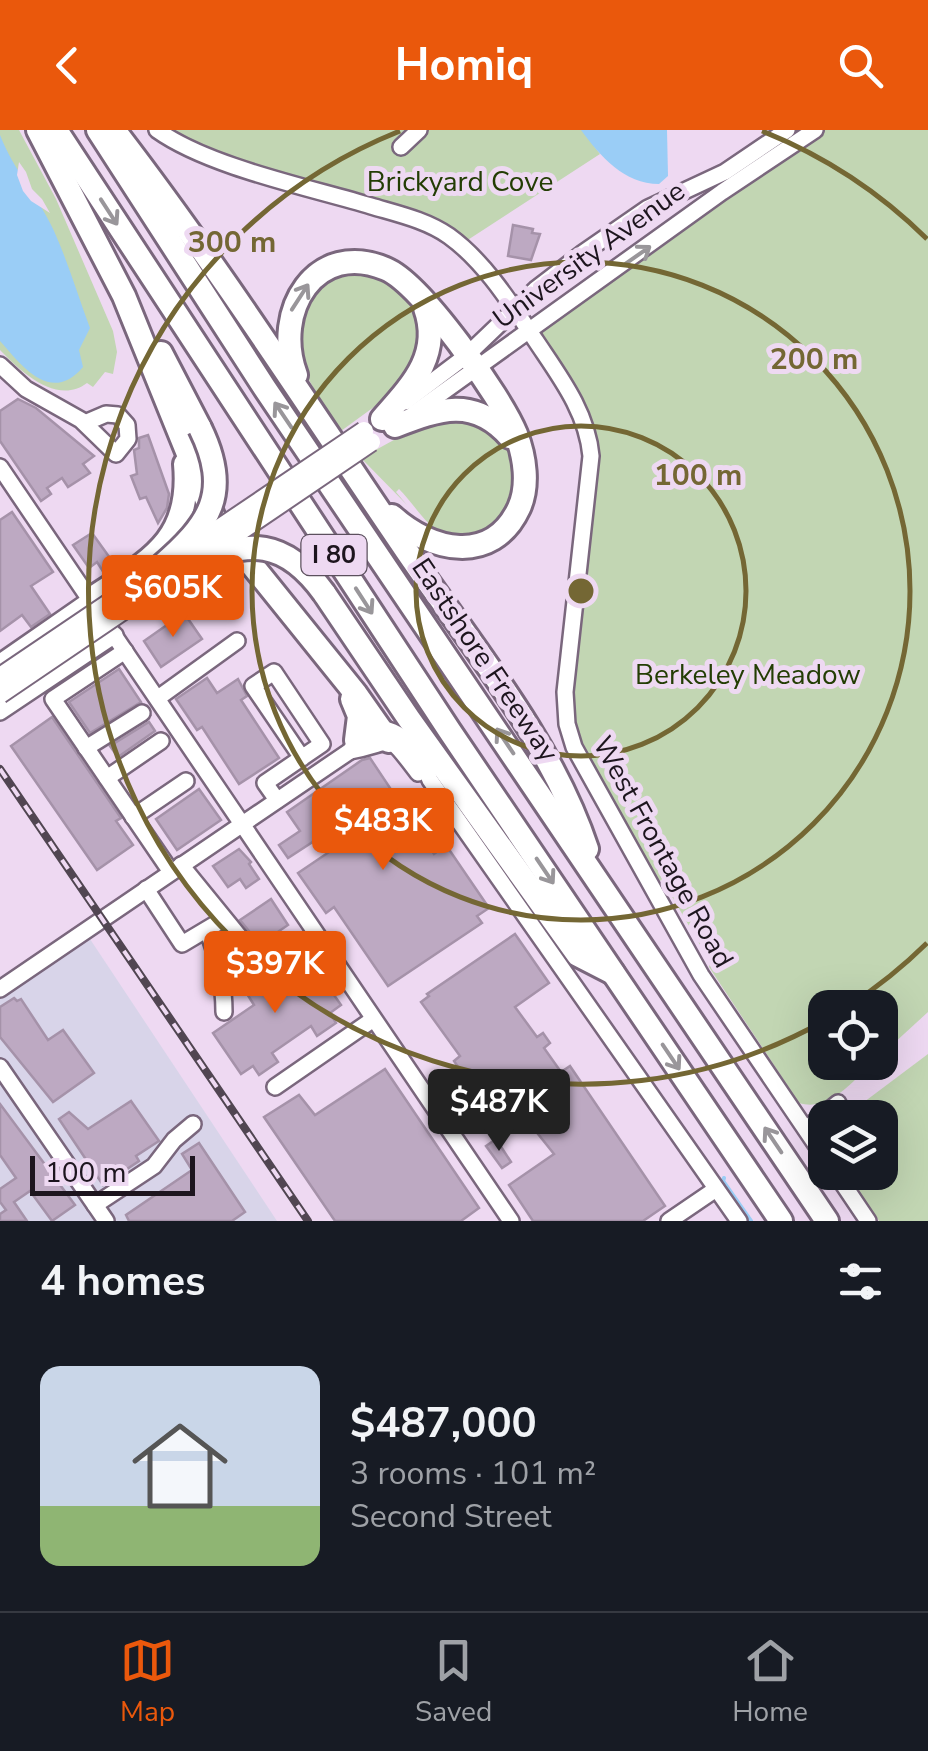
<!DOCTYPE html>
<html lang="en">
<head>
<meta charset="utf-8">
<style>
	body { margin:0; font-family:"Nunito Sans",sans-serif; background:#242831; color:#f1f3f6; height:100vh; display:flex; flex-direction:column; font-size:38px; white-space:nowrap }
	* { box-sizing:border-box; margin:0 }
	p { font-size:32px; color:#9ea1a6 }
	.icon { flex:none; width:55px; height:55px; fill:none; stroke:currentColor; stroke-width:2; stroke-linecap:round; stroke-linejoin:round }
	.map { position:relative; height:1091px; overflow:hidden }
	.sheet { display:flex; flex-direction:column; background:#171b24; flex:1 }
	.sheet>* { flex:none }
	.tools { position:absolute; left:808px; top:860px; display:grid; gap:20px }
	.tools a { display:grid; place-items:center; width:90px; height:90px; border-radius:20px; background:#171b24; box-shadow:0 10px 40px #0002; font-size:50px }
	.scale { position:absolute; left:30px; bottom:25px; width:165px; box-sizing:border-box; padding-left:10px; border:5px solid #1d151e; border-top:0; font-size:28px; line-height:35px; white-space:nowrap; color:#1d151e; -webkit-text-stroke:8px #eed9f2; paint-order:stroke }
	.price { position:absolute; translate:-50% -85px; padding:0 22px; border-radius:10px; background:#ea580c; color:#fff; font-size:32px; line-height:65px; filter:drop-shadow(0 2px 5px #0008) }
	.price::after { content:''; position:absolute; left:50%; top:60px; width:30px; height:22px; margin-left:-15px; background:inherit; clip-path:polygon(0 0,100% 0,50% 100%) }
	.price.selected { background:#222; color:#fff }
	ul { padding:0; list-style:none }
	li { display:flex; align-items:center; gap:30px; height:250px; padding:0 40px }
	li span { display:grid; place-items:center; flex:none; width:280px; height:200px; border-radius:20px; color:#555 }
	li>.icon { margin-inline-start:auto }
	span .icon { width:120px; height:120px; fill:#fffc; stroke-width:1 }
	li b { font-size:42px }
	h2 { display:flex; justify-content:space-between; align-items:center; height:120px; padding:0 40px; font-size:42px }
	header { display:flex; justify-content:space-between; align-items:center; height:130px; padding:0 40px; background:#ea580c; color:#fff; font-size:45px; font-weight:700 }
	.tab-bar { display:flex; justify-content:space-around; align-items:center; height:140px; border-top:2px solid #363941; background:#171b24; font-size:28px; color:#9ea1a6 }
	.tab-bar a { display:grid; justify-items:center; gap:5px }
	.tab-bar .selected { color:#ea580c }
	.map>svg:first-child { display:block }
</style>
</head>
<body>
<header><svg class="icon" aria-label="back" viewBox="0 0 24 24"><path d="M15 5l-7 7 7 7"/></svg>Homiq<svg class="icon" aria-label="search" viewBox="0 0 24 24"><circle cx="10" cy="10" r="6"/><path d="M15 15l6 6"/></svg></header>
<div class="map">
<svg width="928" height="1091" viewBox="0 0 928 1091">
	<rect width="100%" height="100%" fill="#eed9f2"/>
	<polygon fill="#d8d4e9" points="88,806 277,1091 0,1091 0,866"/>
	<g fill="#c2d6b3">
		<path d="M0 0H19L56 69 113 201 117 222 113 244 105 242 93 257 87 253C57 276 20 241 0 220Z"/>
		<polygon points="157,0 582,0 600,24 460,115 443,103 215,29"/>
		<path d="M821 0H928V882L880 926V878H825V932L873 933C851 952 830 982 799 973L709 837 710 832 663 751 652 749 593 645 566 584 590 318 530 202 659 119Z"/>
		<path d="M366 141 402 158 419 184 420 224 389 266 341 301C326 279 302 244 297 218 295 211 298 202 299 195 305 159 331 144 366 141Z"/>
		<path d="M470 290C478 295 489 299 497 305 540 342 497 427 441 403 427 396 412 372 399 359L396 362 407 375 361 328 423 294Z"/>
		<polygon points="928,924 928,1091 879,1091 847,1043 880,1042 880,988 844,987"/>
	</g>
	<g fill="#9acdf6">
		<path d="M581 0H667L668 46 659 54C624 54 600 26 581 0Z"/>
		<path d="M0 5C13 39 39 68 54 101 68 132 78 166 90 198L79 220 83 237C51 275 22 236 0 211Z"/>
	</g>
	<polygon fill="#eed9f2" points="19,32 26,42 32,59 42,69 50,83 31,71 23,61 17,45"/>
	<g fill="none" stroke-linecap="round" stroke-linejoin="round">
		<polyline stroke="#9acdf6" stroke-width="4" points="724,1048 723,1051 751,1091"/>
	</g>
	<g fill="#bda9c2" stroke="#a592a9" stroke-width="2.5">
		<polygon points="513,95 533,99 532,103 540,104 531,130 508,126"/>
		<polygon points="18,269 36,278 94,326 83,334 90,343 68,357 62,348 47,358 51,364 41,371 0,311 0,281"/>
		<polygon points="148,305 169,364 167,378 158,393 146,367 140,369 131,346 137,344 134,320 139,318 139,308"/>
		<polygon points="12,382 53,442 31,456 50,484 31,497 22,485 0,501 0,390"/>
		<polygon points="92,403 115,435 104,443 97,432 89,438 73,415"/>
		<polygon points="184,483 202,509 161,537 144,511"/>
		<polygon points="119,539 141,572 90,603 69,572"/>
		<polygon points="207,548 217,563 238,549 247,566 241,570 279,628 239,654 202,597 197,600 176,569"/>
		<polygon points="52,587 121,688 116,691 133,715 97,740 11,616"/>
		<polygon points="149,592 155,601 118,627 110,616"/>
		<polygon points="370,628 434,724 446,715 489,778 477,786 482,793 388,856 334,777 326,783 298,743 338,716 328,702 288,728 279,715 300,701 287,682 362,630"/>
		<polygon points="199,659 221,690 177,720 156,689"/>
		<polygon points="239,719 251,732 249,734 259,749 246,758 240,749 228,757 213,736"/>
		<polygon points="271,769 288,795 263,812 257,811 240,790"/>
		<polygon points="515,804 549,853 515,877 537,907 543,903 550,913 544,918 561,942 570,936 665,1076 643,1091 533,1091 509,1055 554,1024 510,969 490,983 454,931 460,926 421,872 429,866 427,864"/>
		<polygon points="246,831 253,833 273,862 313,835 341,875 330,883 336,893 317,906 311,896 272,923 278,932 259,945 253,936 241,944 213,903 254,875 231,838"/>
		<polygon points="14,868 17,871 21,869 48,910 63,900 94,943 53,972 0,907 0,877"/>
		<polygon points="385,939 479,1078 461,1091 335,1091 264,987 299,965 315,985"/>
		<polygon points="131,971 159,1011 136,1026 139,1031 103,1055 59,989 69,982 88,999"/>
		<polygon points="0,974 75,1075 52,1091 30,1061 14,1072 27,1091 0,1091 0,1084 6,1080 0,1072 0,1059 16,1048 0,1025"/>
		<polygon points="496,1009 511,1032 502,1038 486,1016"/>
		<polygon points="199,1013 245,1082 232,1091 129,1091 126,1085 192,1040 182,1024"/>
	</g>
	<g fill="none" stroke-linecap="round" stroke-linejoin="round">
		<defs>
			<g id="minor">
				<path d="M157 0C209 37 308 57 371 76 398 84 426 90 449 106 485 132 511 174 536 211 560 247 587 282 591 326L565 562 567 594 574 617 701 845 825 1028"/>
				<polyline points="401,17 419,0"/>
				<polyline points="0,235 26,259 81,290 116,324 128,309 127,295 118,285 106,284 85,293"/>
				<polyline points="405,272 466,226 536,159 583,123 648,78 725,42 787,0"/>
				<polyline points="414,283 722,62 815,0"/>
				<polyline points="0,337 511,1091"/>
				<polyline points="125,521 53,569 171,742"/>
				<polyline points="0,532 91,469"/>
				<polyline points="158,568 237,511"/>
				<polyline points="0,582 115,505"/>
				<polyline points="86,618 142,583"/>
				<path d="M350 621C397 613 384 598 418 643"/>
				<polyline points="107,648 161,611"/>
				<polyline points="277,670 265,653 322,614 274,542 253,556 302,628"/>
				<polyline points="133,687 186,651"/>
				<polyline points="181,735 251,821 280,826 316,805"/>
				<polyline points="146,759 182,814 224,789"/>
				<path d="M207 800C218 827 224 853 224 882"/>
				<path d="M0 859 350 621C381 573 417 613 430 650L739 1091"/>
				<polyline points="0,937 106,1091"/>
				<polyline points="275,957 372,890"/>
				<polyline points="806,999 838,973"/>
				<polyline points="835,1042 868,1091"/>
				<polyline points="95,1075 154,1036 174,1010 193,994"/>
				<polyline points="669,1091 716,1059"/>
			</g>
			<g id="highway">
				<polyline points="38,0 124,166 214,388 356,564 389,611"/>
				<polyline points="56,0 449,600 781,1091"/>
				<polyline points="98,0 264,257 827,1091"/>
				<path d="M114 0C218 135 310 279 406 420 470 514 551 610 587 719"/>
				<polyline points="161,223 200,298"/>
				<path d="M296 245C272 181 316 109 386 139 422 154 501 267 516 304 525 327 529 356 519 378 492 436 430 421 392 386"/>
				<path d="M382 289C411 256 442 225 425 178"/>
				<path d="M395 296C439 279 474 266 510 307"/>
				<polyline points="324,463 409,589 578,825 613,843"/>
				<path d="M91 469C148 431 192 412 185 334"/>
				<polyline points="352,569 359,586 356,610"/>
			</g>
		</defs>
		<use href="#minor" stroke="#7a677d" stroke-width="20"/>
		<use href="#highway" stroke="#7a677d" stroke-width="28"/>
		<use href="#minor" stroke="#fff" stroke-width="15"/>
		<use href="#highway" stroke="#fff" stroke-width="22"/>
		<defs>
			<polyline id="rail" points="0,639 308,1091"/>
		</defs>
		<use href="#rail" stroke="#514652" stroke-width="8"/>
		<use href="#rail" stroke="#eed9f2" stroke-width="4" stroke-dasharray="11" stroke-linecap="butt"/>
		<defs>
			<g id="major-bridge">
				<polyline points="0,547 364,301"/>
				<polyline points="0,564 371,312"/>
			</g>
			<g id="highway-bridge">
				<path d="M191 434C249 409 285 409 324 463"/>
				<path d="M160 437C210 394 232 363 200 298"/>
			</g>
		</defs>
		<use href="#major-bridge" stroke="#7a677d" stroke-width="22" stroke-linecap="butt"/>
		<use href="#highway-bridge" stroke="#7a677d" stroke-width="28" stroke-linecap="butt"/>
		<use href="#major-bridge" stroke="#fff" stroke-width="18"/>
		<use href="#highway-bridge" stroke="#fff" stroke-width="22"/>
	</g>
	<defs><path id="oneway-shaft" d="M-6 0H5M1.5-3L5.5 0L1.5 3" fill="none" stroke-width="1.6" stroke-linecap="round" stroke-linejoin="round" transform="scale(2.5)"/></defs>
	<g stroke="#99969a">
		<use href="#oneway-shaft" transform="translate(109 82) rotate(57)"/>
		<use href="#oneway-shaft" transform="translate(638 125) rotate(-35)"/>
		<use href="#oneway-shaft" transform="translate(300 167) rotate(-57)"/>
		<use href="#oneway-shaft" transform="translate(283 285) rotate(-124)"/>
		<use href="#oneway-shaft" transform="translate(364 471) rotate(57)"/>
		<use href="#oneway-shaft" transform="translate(505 611) rotate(-124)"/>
		<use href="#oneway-shaft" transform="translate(545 741) rotate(56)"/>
		<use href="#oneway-shaft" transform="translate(671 927) rotate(56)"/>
		<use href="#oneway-shaft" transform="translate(773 1010) rotate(-124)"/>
	</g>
	<g fill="none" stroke="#746734" stroke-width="5">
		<circle cx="581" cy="461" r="165"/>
		<circle cx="581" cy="461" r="329"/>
		<path d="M927 813A494 494 0 0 1 850 875M824 891A494 494 0 1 1 400 1M762 1A494 494 0 0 1 927 109"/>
	</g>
	<g text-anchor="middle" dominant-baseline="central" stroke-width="10" stroke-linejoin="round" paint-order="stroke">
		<rect fill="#eed9f2" stroke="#5c505e" stroke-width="2.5" x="301.5" y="405" width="65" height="40" rx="8"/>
		<g font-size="25" font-weight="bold" fill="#1d151e">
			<text x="334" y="425">I 80</text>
		</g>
		<g font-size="28" fill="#233d04" stroke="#eed9f2">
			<text x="460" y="52">Brickyard Cove</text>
			<text x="748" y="545">Berkeley Meadow</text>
		</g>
		<g font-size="28" fill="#1d151e" stroke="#eed9f2">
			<text transform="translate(589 125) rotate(-36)">University Avenue</text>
			<text transform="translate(485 530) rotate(56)">Eastshore Freeway</text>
			<text transform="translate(663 722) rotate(61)">West Frontage Road</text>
		</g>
	</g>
	<circle cx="581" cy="461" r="15" fill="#746734" stroke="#eed9f2" stroke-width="5"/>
	<g font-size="30" text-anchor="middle" font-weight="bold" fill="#746734" stroke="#eed9f2" stroke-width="10" stroke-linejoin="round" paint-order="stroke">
		<text x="232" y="122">300 m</text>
		<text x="814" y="239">200 m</text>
		<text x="698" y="355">100 m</text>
	</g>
</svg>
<div class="tools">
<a><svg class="icon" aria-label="locate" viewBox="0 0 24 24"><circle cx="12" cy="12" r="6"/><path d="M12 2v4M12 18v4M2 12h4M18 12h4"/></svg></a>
<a><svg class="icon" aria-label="layers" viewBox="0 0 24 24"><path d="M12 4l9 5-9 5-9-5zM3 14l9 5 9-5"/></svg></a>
</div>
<div class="scale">100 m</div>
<b class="price" style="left:173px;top:510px">$605K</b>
<b class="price" style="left:383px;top:743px">$483K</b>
<b class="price" style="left:275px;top:886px">$397K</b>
<b class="price selected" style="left:499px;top:1024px">$487K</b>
</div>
<section class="sheet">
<h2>4 homes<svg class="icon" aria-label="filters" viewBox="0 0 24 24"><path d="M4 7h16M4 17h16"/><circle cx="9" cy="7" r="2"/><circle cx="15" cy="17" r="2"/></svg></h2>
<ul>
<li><span style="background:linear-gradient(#c9d6e8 70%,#8fb573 0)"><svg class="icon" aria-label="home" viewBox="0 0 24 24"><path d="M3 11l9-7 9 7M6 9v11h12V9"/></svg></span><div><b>$487,000</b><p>3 rooms · 101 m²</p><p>Second Street</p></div></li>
</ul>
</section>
<nav class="tab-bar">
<a class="selected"><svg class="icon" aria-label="map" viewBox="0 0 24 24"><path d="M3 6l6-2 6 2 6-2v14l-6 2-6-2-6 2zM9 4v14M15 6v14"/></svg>Map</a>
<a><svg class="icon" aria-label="saved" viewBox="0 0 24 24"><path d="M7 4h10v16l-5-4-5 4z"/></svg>Saved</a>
<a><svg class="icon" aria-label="home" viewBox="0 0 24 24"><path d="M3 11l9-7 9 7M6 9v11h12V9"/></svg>Home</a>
</nav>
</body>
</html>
